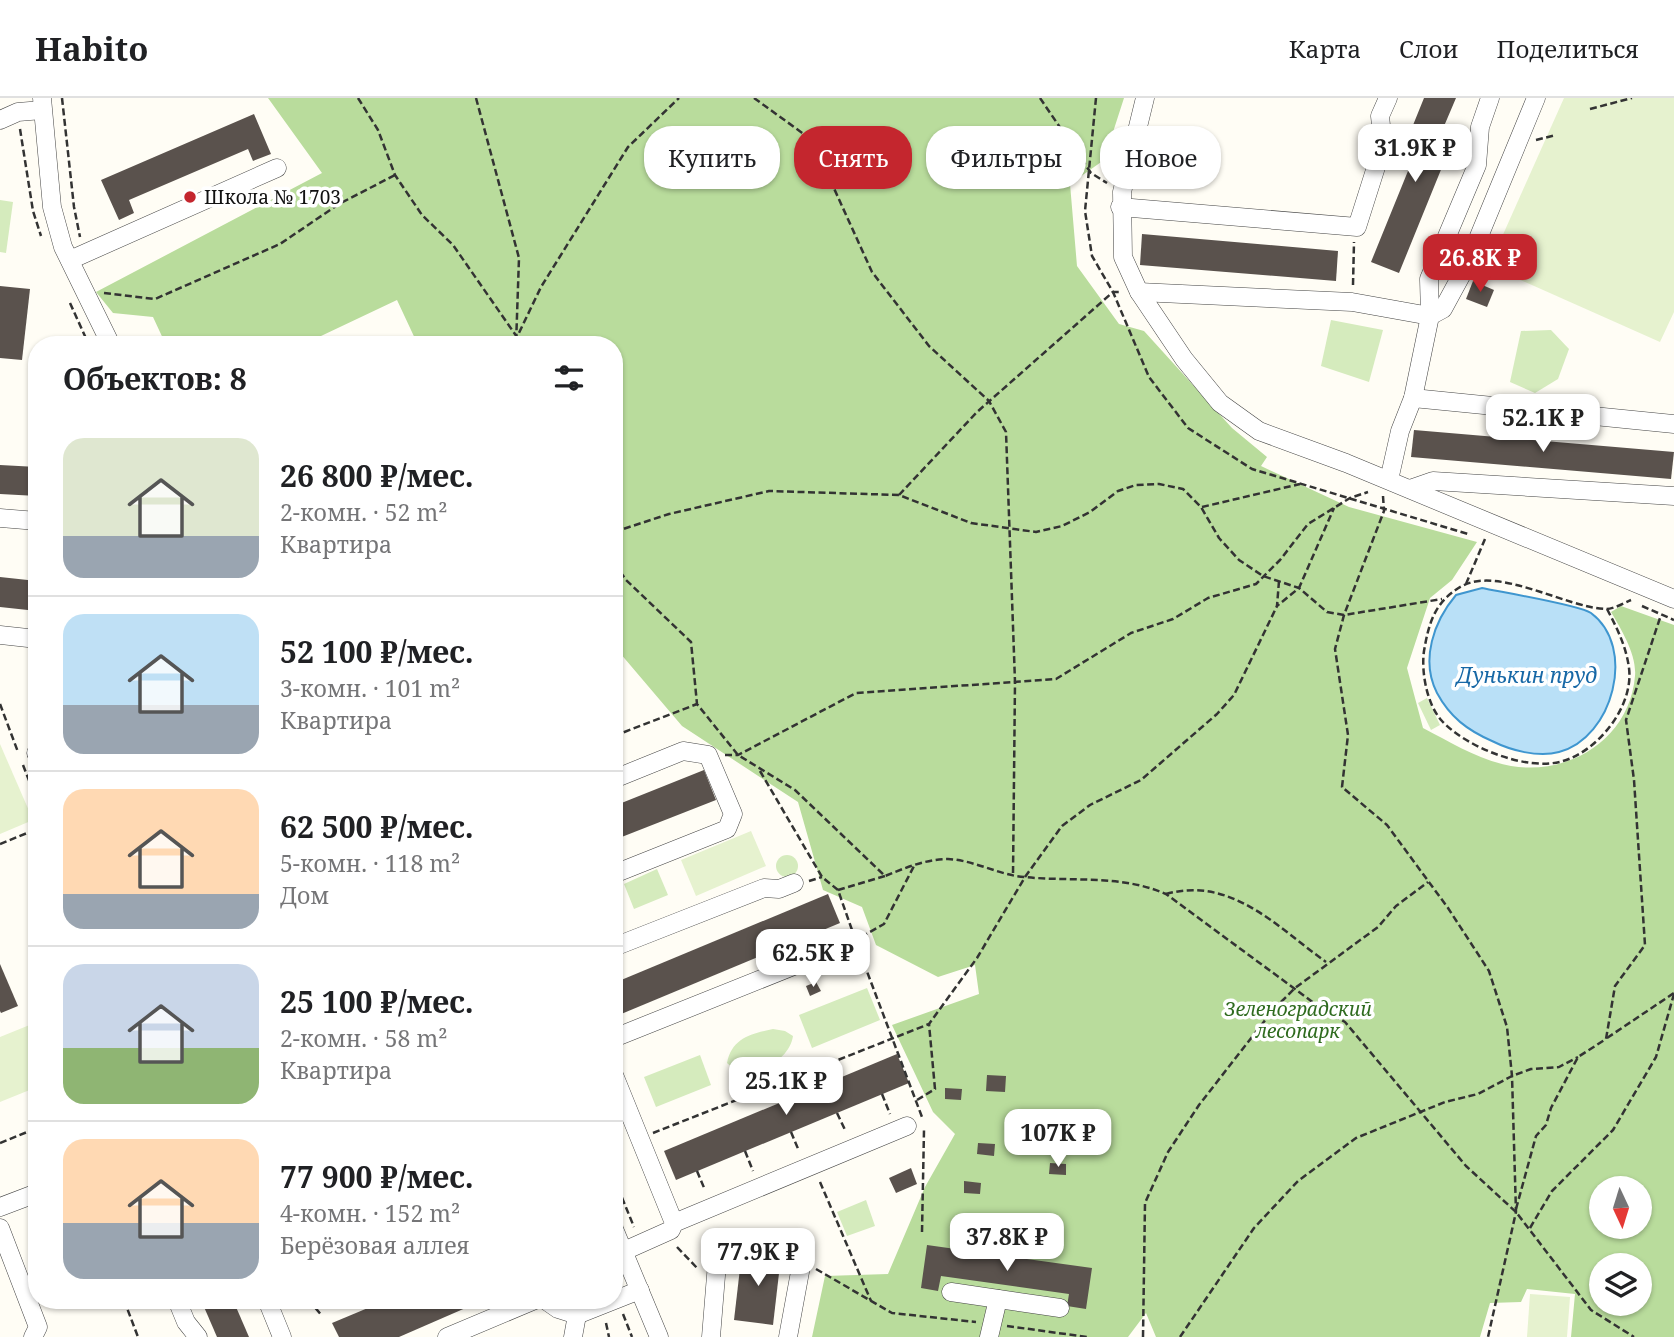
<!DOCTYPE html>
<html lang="ru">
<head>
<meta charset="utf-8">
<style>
	body { margin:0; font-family:"Noto Serif",serif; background:#f2f2f2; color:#202124; height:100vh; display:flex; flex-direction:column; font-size:26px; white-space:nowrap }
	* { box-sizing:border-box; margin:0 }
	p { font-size:23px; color:#757577 }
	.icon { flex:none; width:38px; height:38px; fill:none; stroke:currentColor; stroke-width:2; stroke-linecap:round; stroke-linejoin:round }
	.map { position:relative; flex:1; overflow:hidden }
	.details { position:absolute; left:28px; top:238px; width:595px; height:973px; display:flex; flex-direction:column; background:#fff; border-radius:28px; box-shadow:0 2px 5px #0004 }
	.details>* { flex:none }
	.hud { position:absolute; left:644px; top:28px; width:665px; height:63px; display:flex; gap:14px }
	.needle { width:46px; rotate:176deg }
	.controls { position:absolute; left:1589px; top:1078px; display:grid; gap:14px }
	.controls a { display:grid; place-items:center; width:63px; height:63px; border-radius:50%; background:#fff; box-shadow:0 2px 5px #0004; font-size:35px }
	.price { position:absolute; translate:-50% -60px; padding:0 16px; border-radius:14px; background:#fff; color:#222; font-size:23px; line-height:46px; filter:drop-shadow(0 2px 4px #0008) }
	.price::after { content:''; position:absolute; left:50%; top:42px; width:21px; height:16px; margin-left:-10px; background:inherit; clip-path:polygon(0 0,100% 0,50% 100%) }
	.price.current { background:#c4262e; color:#fff }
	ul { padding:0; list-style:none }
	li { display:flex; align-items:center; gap:21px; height:175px; padding:0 35px }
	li+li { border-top:2px solid #e0e0e0 }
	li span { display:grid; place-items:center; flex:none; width:196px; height:140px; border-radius:21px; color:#555 }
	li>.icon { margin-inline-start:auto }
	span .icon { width:84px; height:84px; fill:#fffc; stroke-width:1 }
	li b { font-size:30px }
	h2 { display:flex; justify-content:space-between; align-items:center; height:84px; padding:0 35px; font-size:30px }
	.chip { padding:0 24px; border-radius:28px; background:#fff; box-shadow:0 2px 5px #0004; font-size:24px; line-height:63px }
	.chip.current { background:#c4262e; color:#fff }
	header { display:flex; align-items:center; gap:42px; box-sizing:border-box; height:98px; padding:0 35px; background:#fff; border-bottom:2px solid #e0e0e0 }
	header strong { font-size:33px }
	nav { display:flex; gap:38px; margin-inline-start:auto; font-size:24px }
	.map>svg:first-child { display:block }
</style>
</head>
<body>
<header>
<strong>Habito</strong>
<nav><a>Карта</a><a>Слои</a><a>Поделиться</a></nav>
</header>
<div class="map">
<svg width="1674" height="1239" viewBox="0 0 1674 1239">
	<rect width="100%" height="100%" fill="#fffdf5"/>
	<g fill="#d5ebbd">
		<polygon points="0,102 13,104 6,155 0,154"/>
		<polygon points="1331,222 1383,232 1369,284 1321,268"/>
		<polygon points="1551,232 1569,251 1558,281 1535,295 1510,284 1521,233"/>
		<polygon points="1427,600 1440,627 1431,632 1418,605"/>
		<circle cx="787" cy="768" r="11"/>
		<polygon points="657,771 668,797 634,811 624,786"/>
		<polygon points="867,890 880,922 812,950 799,917"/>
		<path d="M773 931 785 933 793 938C789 965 748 985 727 965 732 940 751 936 773 931Z"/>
		<polygon points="700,957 711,987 656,1009 644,979"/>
		<polygon points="866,1102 875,1128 847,1138 837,1114"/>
	</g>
	<path fill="#b9dc9c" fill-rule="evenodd" d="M268 0H1124L1104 62 1070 86 1077 168 1119 226 1144 233 1232 330 1267 359 1261 368 1349 409 1477 444 1452 482 1430 500 1407 570 1423 630C1452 645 1479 662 1511 668 1570 678 1630 640 1635 578 1637 557 1621 531 1611 514L1621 508 1674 527V1239H1571L1575 1196 1527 1191 1521 1204 1490 1205 1480 1239H1156L1146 1215 1128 1239H812L825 1178 888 1176 925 1089 955 1036 933 1014 892 927 979 896 975 867 938 879 876 847 862 809 823 792 798 704 682 628 614 548V247H418L397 202 302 247H166L153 219 113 215 96 194 322 75ZM1601 1090H1640V1129H1601ZM1601 1167H1640V1206H1601Z"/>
	<g fill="#e6f2cf">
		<polygon points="1564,0 1674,0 1674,214 1660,244 1489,168"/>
		<polygon points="0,646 33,722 0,736"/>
		<polygon points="751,733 766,768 696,798 681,762"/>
		<polygon points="37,924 37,989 0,1004 0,939"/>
		<polygon points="1530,1196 1570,1199 1567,1239 1527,1239"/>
	</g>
	<path fill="#b9e0f7" stroke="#3f96cf" stroke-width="2" d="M1482 490C1501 494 1580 507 1591 515 1637 549 1613 640 1559 654 1538 660 1510 652 1492 643 1467 632 1450 619 1437 595 1420 562 1434 523 1456 497Z"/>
	<g fill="#5a524d">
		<polygon points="1424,0 1456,0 1436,47 1449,52 1399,175 1371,164 1421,41 1409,37"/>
		<polygon points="254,16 271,56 253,63 248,51 129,102 134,115 119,122 101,82"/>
		<polygon points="1142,136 1338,153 1336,183 1140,167"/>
		<polygon points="1473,183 1494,192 1487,209 1466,201"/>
		<polygon points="0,188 30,191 22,262 0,260"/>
		<polygon points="1414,332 1674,354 1671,381 1411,359"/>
		<polygon points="0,367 37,369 37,398 0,396"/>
		<polygon points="0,479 37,483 37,513 0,509"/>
		<polygon points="704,672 716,702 614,742 614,708"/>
		<polygon points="828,796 840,825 614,919 614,885"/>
		<polygon points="0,866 18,908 1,915 0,913"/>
		<polygon points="816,884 821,893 810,898 806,888"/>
		<polygon points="897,956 909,985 676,1082 664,1053"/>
		<polygon points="987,977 1006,978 1005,994 986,993"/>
		<polygon points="945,990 962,991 961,1002 945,1001"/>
		<polygon points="978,1045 995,1046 994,1058 977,1056"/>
		<polygon points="1050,1065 1066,1066 1066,1077 1049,1076"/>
		<polygon points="911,1070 917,1086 896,1095 889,1080"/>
		<polygon points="964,1083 981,1085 980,1096 964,1095"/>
		<polygon points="927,1147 1092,1170 1086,1211 1067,1208 1069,1196 941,1178 938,1193 921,1190"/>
		<polygon points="742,1153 781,1158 773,1227 734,1222"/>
		<polygon points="201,1202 233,1202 249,1239 217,1239"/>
		<polygon points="387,1202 484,1202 399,1239 339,1239 332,1225"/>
	</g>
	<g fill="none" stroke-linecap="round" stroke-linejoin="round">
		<defs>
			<g id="minor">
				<polyline points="42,0 52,109 63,149 111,247"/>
				<polyline points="1145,0 1122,94 1123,159 1139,194 1184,261 1220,305 1259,333 1346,365 1674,501"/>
				<polyline points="0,22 18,14 42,12"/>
				<polyline points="1120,109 1357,129 1383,47 1380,18 1388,0"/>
				<polyline points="70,162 277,70"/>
				<polyline points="1139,194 1352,204 1430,218 1443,211 1468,165 1536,0"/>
				<polyline points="1413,300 1674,326"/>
				<polyline points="1389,382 1400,333 1413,300 1430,218 1429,181 1477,67 1480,29 1490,0"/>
				<polyline points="1410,391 1433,383 1674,398"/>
				<polyline points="0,420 37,423"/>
				<polyline points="0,537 37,541"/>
				<polyline points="36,655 37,655"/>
				<polyline points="614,681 683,653 708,657 733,716 727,731 614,776"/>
				<polyline points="614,849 764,790 779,791 794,785"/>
				<polyline points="614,940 846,847"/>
				<polyline points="614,977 674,1125 671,1132 624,1153"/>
				<polyline points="0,1109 37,1095"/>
				<polyline points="674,1125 907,1028"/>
				<polyline points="0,1130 38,1229 33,1239"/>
				<polyline points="614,1131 659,1239"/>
				<polyline points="951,1194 1060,1210"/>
				<polyline points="177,1202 186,1224 198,1239"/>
				<polyline points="267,1202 282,1239"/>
				<polyline points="545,1202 558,1211 577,1217 640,1192"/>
				<polyline points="447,1239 535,1202"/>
				<polyline points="573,1239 577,1217"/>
				<polyline points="711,1239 718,1153"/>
				<polyline points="788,1239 802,1163"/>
				<polyline points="989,1239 998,1201"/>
			</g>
		</defs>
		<use href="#minor" stroke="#444" stroke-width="19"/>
		<g stroke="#333" stroke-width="2.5" stroke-dasharray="7 3.5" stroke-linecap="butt">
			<polyline points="62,0 74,109 80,139"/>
			<polyline points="358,0 378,32 395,77 422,117 453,147 517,239 541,189 628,49 679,0"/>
			<polyline points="476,0 519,160 516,247"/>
			<polyline points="754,0 812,42 872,174 929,248 989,303 1006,334 1015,584 1013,777"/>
			<polyline points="1040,0 1091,75 1107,85"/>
			<polyline points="1096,0 1085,113 1092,158 1113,194 1149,279 1188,330 1252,371 1468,436"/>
			<polyline points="1590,11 1632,0"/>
			<polyline points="20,31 33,113 41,138"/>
			<polyline points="1536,42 1556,37"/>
			<polyline points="1353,187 1354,144"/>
			<polyline points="104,195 155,201 280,146 339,106 395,77"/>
			<polyline points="70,205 89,247"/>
			<polyline points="899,397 977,314 1113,194 1121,194"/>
			<polyline points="1383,398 1384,413 1344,517 1335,551 1348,637 1342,689 1387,727 1448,810 1489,873 1507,929 1512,978 1516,1114 1488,1239"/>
			<polyline points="1202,409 1300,386"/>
			<polyline points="614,434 669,416 769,393 899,397 971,425 1036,434 1062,428 1090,414 1118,393 1136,387 1159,386 1183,391 1201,409 1219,440 1239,462 1263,478 1299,490 1327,514 1344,517 1442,501"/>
			<path d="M614 465 626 482 691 544 697 606 738 657 795 692 885 778C905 770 926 761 948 761 971 762 994 774 1016 778 1067 785 1118 775 1166 796L1318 908 1345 924 1466 1068 1516 1114 1591 1212 1634 1239"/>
			<polyline points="1279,483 1277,508 1299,490 1334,410"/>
			<polyline points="1466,486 1485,441"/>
			<polyline points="1642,508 1674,522"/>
			<path d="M1607 511C1617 530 1626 548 1629 570 1634 608 1598 653 1563 663 1527 674 1466 649 1442 623 1427 607 1421 574 1424 553 1429 524 1435 503 1462 488 1499 468 1567 510 1606 511 1614 511 1624 505 1631 502"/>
			<polyline points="0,606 18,654"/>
			<polyline points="614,638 697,606"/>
			<polyline points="725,657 738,657 856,595 1056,581 1131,535 1173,521 1208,500 1256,486 1280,462 1308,426 1350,400 1368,394"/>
			<polyline points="23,667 37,703"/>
			<polyline points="760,673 822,779 838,792 852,832"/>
			<polyline points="0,746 37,731"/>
			<polyline points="809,783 822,779"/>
			<polyline points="838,792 885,778"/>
			<path d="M1166 796C1231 778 1276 828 1326 864"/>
			<polyline points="861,839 884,826 914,768"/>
			<polyline points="860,855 922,1019"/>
			<polyline points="1607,940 1674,895"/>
			<polyline points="882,996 890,1016"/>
			<polyline points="917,1002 935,991 929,926"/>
			<polyline points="837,1015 846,1034"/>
			<polyline points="791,1034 799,1053"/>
			<polyline points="653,1035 929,926 977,860 1025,779 1062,728 1090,707 1141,682 1217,616 1234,597 1277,508"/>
			<polyline points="0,1045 37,1030"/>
			<polyline points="745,1053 753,1073"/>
			<polyline points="697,1073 705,1092"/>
			<polyline points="614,1080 634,1129"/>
			<polyline points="820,1084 871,1203"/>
			<polyline points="1516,1111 1536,1038 1546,1027 1551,1010 1578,959 1606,941 1615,888 1645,847 1634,682 1626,622 1661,517"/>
			<polyline points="1530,1130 1552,1093 1613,1032 1656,959 1674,896"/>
			<polyline points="922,1134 924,1032"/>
			<polyline points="677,1149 698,1171"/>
			<polyline points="816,1171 892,1215 976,1224"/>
			<polyline points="124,1202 138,1239"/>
			<polyline points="309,1202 322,1218"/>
			<polyline points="320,1202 336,1207"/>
			<polyline points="623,1216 632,1239"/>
			<polyline points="606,1225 609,1239"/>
			<polyline points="1007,1228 1087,1239"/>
			<polyline points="1143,1239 1145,1105 1168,1054 1199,1007 1273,912 1295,890 1378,829 1396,808 1428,784"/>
			<polyline points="1180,1239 1254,1130 1298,1083 1356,1040 1445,1004 1478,996 1512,978 1531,971 1559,969 1578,959"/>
		</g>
		<use href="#minor" stroke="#fff" stroke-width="18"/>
	</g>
	<circle fill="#c4262e" stroke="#fff" stroke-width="2.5" cx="190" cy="99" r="7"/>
	<g text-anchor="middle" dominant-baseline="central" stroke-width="7" stroke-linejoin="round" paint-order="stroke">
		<g font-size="19" fill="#111" stroke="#fff" text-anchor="start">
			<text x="204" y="99">Школа № 1703</text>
		</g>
		<g font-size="19" font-style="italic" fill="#2f6b1f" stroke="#fff">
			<text x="1298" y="911">Зеленоградский<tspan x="1298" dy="22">лесопарк</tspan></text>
		</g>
		<g font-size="21" font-style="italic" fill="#1768a6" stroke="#fff">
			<text x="1527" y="577">Дунькин пруд</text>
		</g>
	</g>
</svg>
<div class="controls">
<a><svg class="needle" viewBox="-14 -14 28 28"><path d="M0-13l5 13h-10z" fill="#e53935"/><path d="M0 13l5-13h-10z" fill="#757577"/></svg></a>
<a><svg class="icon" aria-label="layers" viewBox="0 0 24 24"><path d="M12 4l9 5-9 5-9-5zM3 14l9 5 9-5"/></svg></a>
</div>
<b class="price" style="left:1415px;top:86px">31.9K ₽</b>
<b class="price current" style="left:1480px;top:196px">26.8K ₽</b>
<b class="price" style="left:1543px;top:356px">52.1K ₽</b>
<b class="price" style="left:813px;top:891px">62.5K ₽</b>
<b class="price" style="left:786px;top:1019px">25.1K ₽</b>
<b class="price" style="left:1058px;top:1071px">107K ₽</b>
<b class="price" style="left:1007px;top:1175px">37.8K ₽</b>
<b class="price" style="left:758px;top:1190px">77.9K ₽</b>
<div class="hud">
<a class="chip">Купить</a>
<a class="chip current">Снять</a>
<a class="chip">Фильтры</a>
<a class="chip">Новое</a>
</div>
<section class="details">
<h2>Объектов: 8<svg class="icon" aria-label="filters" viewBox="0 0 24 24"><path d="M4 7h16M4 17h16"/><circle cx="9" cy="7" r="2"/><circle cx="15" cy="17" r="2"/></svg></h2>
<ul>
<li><span style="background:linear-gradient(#dfe7d0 70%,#9aa5b1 0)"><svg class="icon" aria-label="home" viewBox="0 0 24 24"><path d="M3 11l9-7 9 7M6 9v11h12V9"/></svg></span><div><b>26 800 ₽/мес.</b><p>2-комн. · 52 m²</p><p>Квартира</p></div></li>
<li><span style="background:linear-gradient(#bfe0f5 65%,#9aa5b1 0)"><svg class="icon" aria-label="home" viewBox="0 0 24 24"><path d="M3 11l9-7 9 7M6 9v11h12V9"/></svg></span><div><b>52 100 ₽/мес.</b><p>3-комн. · 101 m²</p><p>Квартира</p></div></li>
<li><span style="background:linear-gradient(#ffd9b3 75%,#9aa5b1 0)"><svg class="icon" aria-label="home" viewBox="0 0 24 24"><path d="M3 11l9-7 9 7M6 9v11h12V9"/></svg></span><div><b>62 500 ₽/мес.</b><p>5-комн. · 118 m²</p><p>Дом</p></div></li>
<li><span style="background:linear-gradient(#c9d6e8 60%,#8fb573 0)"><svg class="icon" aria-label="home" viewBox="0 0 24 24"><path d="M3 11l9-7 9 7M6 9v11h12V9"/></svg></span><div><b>25 100 ₽/мес.</b><p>2-комн. · 58 m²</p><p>Квартира</p></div></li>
<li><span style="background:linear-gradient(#ffd9b3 60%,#9aa5b1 0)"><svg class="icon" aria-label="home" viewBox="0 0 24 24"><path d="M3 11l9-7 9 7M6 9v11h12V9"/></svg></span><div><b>77 900 ₽/мес.</b><p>4-комн. · 152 m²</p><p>Берёзовая аллея</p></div></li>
</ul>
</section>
</div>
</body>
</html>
